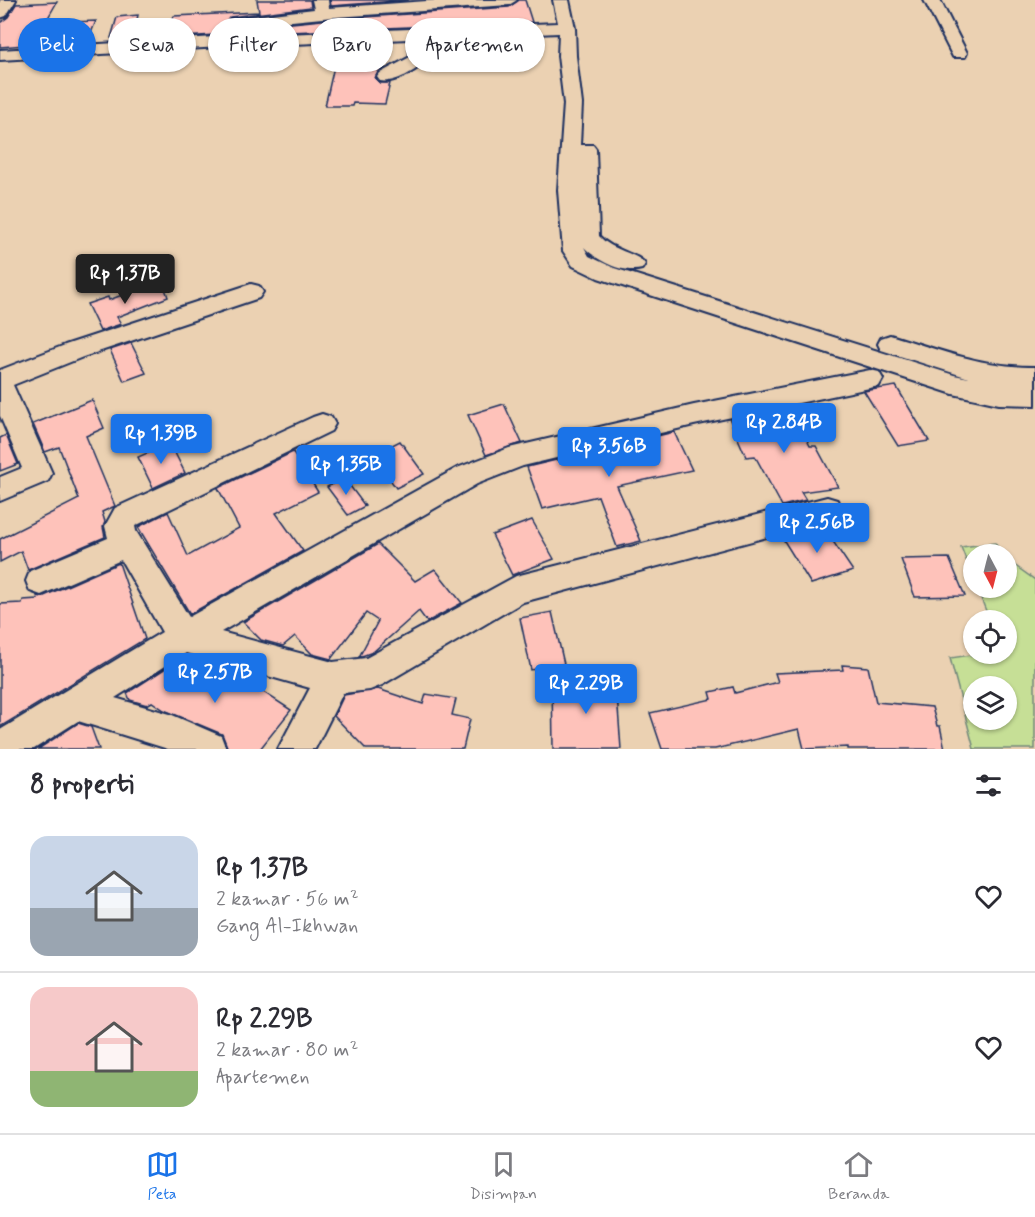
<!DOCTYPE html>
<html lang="id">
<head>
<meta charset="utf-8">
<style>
	body { margin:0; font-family:Mynerve,sans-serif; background:#f2f2f3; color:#2b2b33; height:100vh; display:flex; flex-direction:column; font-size:22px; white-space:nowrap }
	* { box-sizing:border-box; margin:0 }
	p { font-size:20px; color:#7c7c81 }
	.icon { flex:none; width:33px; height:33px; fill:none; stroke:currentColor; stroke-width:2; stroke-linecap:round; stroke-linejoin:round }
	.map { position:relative; height:749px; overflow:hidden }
	.drawer { display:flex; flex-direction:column; background:#fff; flex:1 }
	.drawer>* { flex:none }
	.banner { position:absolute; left:18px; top:18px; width:600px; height:54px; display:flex; gap:12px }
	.needle { width:39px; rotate:173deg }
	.buttons { position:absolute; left:963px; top:544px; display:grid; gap:12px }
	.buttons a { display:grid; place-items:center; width:54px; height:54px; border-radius:50%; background:#fff; box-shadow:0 2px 4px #0004; font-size:30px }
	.price { position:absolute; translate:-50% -51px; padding:0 14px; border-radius:6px; background:#1a73e8; color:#fff; font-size:20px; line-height:39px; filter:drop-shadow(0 2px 3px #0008) }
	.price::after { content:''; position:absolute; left:50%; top:36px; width:18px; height:14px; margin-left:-9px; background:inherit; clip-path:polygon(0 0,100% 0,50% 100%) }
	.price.selected { background:#222; color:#fff }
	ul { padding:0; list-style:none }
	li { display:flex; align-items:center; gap:18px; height:150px; padding:0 30px }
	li+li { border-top:2px solid #e1e1e2 }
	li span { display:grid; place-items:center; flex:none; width:168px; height:120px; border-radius:18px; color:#555 }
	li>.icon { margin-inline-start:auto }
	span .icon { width:72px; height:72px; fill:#fffc; stroke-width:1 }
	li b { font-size:26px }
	h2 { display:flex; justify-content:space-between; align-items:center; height:72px; padding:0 30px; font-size:26px }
	.tag { padding:0 21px; border-radius:27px; background:#fff; box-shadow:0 2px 4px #0004; font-size:21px; line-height:54px }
	.tag.selected { background:#1a73e8; color:#fff }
	.tabs { display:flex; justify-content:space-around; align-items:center; height:84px; border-top:2px solid #e1e1e2; background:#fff; font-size:16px; color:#7c7c81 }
	.tabs a { display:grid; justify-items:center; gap:3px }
	.tabs .selected { color:#1a73e8 }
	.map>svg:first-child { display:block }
</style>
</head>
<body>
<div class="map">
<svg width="1035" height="749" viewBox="0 0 1035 749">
	<rect width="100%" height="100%" fill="#ebd1b2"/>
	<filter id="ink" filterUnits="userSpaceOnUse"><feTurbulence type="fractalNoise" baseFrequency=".0167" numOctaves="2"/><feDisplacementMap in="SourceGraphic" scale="12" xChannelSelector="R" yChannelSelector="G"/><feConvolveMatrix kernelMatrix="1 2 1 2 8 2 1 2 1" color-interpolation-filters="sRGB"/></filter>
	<g filter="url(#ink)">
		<g fill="#c6df96" stroke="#70877a" stroke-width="1.5" fill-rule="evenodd">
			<polygon points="995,543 1003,555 974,555 973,578 961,547"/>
			<path d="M1007 560 1035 580V749H974L950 658 978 654H1006V621H990L977 588H1006ZM974 687H1006V720H974Z"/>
		</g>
		<g fill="#fec2ba" stroke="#1b2f5e" stroke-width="1.5">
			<polygon points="257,0 310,0 311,7 230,17 215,35 166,38 174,16 259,12"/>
			<polygon points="330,0 409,0 331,6"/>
			<polygon points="519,0 525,0 532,22 238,34 242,28 322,20 509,7"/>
			<polygon points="57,2 45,23 96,21 88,40 0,47 0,23 8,17 16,4"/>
			<polygon points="138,15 133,37 111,38 117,17"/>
			<polygon points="490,38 489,50 465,50 465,61 449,61 449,67 425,68 430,58 428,41"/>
			<polygon points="367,43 364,68 384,68 378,72 375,78 380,83 390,83 385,104 353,103 352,106 325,106 339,44"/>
			<polygon points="162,280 168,297 117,317 121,324 100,331 87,304 108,297 109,300"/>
			<polygon points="131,343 146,373 124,381 110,350"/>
			<polygon points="896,386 929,441 898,446 864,391"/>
			<polygon points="92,400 104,428 86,436 115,506 102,512 105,522 103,527 105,537 28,570 21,551 0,562 0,539 79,499 59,447 45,452 33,424"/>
			<polygon points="504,404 522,443 486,455 468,415"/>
			<polygon points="791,407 810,446 816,446 838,487 801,492 806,500 782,506 755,456 746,457 730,420"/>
			<polygon points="674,432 692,470 617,486 641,541 617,547 598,496 542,509 527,467"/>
			<polygon points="6,435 18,464 0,471 0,438"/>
			<polygon points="400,441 424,474 396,488 373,455"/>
			<polygon points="170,443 185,473 153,488 138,457"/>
			<polygon points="293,452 318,492 276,513 303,551 190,614 138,527 168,512 188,556 239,528 218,488"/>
			<polygon points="344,478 365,506 348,515 327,487"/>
			<polygon points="532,520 554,559 512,575 492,535"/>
			<polygon points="822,525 853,571 811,584 781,536"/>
			<polygon points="378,544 415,581 435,569 462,603 427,622 419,611 373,652 359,657 378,621 366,613 331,659 312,654 295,636 283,646 261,640 243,622"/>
			<polygon points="949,558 965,596 915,597 901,559"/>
			<polygon points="119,563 145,639 0,727 0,604 22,603 23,600 38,599 37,596 42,597"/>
			<polygon points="552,612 564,664 531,670 520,618"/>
			<polygon points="186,655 206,688 225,667 291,710 260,749 228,749 222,734 164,710 152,702 147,705 130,700 127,693"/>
			<polygon points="842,665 868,667 876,702 932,707 937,726 940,726 945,749 848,749 848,747 804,749 799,729 715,749 662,749 650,713 712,699 710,692 733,687 735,693 778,682 775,673 843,670"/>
			<polygon points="552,681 616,681 621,749 553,749"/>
			<polygon points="378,689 423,704 426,694 456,699 452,715 470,719 463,749 366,749 334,716 344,695"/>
			<polygon points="78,723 91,727 99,749 38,749"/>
		</g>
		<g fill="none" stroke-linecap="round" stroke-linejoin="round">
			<defs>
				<g id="street">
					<polygon points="0,0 16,0 6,16 0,18"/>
					<path d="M312 0H328L329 8 441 0H517L509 5 322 18 241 26 234 36 558 23 553 0H569L575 28 576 56 582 104 580 145H593L596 149 599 236C612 251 638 253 645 264L642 269C623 274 597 261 584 247L589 256 614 268 954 375 969 378 881 350 878 344 881 338 890 335C940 350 981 367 1035 367V405L999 404 953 394 598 278 573 266 563 251 558 190 564 104 558 56 559 33 426 39 428 58C419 70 394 84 380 81L377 77 380 73 410 57 409 39 221 47 0 60V50L216 37 230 19 314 9Z"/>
					<polygon points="924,0 940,0 967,53 965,57 953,57"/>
					<polygon points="251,284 259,286 263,292 259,298 83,357 13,385 52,473 48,481 0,501 0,477 22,468 0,416 0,370 65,345"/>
					<polygon points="870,370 879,372 883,379 879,386 694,425 523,466 477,484 221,632 333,662 366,658 516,576 827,497 837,500 842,509 837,518 827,521 523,602 382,685 370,690 343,693 315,749 278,749 310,688 186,653 115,698 170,714 221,736 226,749 168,749 78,721 34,749 0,749 0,730 162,632 121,560 41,595 30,591 26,581 30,571 108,538 105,526 115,508 313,417 322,414 331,417 335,424 331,431 135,526 136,531 189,617 457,468 509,448 694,405"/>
				</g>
			</defs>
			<use href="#street" stroke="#1b2f5e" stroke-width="4"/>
			<use href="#street" fill="#ebd1b2" fill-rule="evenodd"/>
		</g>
	</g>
</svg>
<div class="buttons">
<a><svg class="needle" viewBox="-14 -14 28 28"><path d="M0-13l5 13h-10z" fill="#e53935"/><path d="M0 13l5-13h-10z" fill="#7c7c81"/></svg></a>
<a><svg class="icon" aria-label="locate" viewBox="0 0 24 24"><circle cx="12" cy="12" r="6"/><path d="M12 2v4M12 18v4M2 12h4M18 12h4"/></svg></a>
<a><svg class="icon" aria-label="layers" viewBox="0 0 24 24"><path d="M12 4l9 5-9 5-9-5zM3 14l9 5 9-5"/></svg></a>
</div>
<b class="price selected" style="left:125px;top:305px">Rp 1.37B</b>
<b class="price" style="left:784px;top:454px">Rp 2.84B</b>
<b class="price" style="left:161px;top:465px">Rp 1.39B</b>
<b class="price" style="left:609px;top:478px">Rp 3.56B</b>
<b class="price" style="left:346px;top:496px">Rp 1.35B</b>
<b class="price" style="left:817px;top:554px">Rp 2.56B</b>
<b class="price" style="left:215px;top:704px">Rp 2.57B</b>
<b class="price" style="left:586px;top:715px">Rp 2.29B</b>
<div class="banner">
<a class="tag selected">Beli</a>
<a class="tag">Sewa</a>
<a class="tag">Filter</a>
<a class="tag">Baru</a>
<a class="tag">Apartemen</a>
</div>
</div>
<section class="drawer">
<h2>8 properti<svg class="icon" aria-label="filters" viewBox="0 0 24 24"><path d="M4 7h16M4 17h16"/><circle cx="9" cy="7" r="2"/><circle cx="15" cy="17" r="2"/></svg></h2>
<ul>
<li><span style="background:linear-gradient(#c9d6e8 60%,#9aa5b1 0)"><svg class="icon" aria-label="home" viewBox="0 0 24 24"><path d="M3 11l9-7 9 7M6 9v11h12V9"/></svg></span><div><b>Rp 1.37B</b><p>2 kamar · 56 m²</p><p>Gang Al-Ikhwan</p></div><svg class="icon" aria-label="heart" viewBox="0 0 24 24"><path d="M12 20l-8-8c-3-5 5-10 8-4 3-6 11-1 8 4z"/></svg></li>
<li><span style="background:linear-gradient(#f6c9c9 70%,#8fb573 0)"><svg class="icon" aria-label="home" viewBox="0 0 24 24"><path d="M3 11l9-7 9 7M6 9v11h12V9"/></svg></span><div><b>Rp 2.29B</b><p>2 kamar · 80 m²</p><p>Apartemen</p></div><svg class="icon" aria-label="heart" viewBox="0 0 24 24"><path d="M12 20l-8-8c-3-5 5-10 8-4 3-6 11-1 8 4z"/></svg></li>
</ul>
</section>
<nav class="tabs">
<a class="selected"><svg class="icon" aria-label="map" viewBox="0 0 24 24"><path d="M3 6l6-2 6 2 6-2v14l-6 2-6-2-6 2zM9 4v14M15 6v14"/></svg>Peta</a>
<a><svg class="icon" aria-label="saved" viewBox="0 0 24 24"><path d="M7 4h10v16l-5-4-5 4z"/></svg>Disimpan</a>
<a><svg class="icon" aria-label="home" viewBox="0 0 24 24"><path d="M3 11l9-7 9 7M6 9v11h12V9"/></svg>Beranda</a>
</nav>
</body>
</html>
